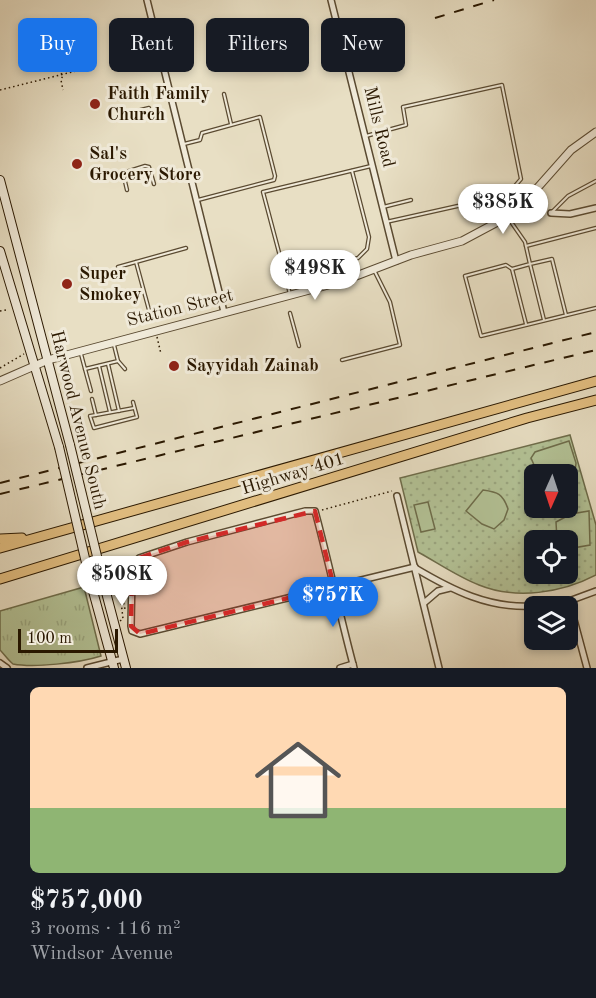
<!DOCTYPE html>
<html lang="en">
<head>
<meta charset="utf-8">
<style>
	body { margin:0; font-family:"Old Standard TT",serif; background:#20242c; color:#f1f3f6; height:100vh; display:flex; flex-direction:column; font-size:22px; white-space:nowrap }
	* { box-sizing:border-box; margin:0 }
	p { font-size:20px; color:#9ea1a6 }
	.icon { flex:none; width:33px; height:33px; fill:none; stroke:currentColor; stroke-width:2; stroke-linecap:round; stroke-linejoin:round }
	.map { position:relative; height:668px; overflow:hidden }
	.sheet { display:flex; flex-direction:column; background:#171b24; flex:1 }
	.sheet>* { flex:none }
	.banner { position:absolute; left:18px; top:18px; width:561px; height:54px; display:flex; gap:12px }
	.needle { width:39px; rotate:183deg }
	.buttons { position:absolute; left:524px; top:464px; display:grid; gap:12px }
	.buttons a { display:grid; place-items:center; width:54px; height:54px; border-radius:9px; background:#171b24; box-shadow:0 3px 9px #0003; font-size:30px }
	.scale { position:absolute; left:18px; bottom:15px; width:100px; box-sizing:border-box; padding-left:6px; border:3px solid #2a1800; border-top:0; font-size:16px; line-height:21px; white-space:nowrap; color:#2a1800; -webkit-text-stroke:4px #f0ead9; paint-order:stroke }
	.price { position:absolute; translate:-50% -51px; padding:0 14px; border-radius:21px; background:#fff; color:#222; font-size:20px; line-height:39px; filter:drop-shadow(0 2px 3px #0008) }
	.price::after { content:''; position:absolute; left:50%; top:36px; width:18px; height:14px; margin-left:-9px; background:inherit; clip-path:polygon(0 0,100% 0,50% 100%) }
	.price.active { background:#1a73e8; color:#fff }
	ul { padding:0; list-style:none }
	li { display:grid; align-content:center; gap:12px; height:318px; padding:0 30px }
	li span { display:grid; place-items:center; height:186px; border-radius:9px; color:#555 }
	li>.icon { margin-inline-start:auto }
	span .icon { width:108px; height:108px; fill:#fffc; stroke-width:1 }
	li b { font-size:26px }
	.pill { padding:0 21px; border-radius:9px; background:#171b24; box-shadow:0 3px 9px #0003; font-size:21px; line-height:54px }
	.pill.active { background:#1a73e8; color:#fff }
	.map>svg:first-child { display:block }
</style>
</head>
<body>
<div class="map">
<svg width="596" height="668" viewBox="0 0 596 668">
	<defs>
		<pattern id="grass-tufts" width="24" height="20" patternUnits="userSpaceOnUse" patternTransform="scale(1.5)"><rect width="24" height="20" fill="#b3c296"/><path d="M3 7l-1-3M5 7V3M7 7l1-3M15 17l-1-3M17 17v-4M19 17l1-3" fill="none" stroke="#9aa680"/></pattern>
		<pattern id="park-dots" width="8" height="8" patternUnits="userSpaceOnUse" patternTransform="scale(1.5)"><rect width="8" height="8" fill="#b3c296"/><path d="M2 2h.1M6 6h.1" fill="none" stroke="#9aa680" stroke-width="1.8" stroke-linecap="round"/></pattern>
	</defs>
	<rect width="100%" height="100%" fill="#e8dfc4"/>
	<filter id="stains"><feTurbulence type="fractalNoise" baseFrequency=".00333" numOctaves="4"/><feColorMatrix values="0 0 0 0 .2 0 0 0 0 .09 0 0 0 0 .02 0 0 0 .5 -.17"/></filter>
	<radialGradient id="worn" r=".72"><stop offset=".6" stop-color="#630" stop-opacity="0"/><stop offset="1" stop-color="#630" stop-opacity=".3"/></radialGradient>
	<path fill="url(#grass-tufts)" stroke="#6e6d4b" stroke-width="1.5" d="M84 587 101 656C79 663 34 668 13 664 8 660 4 654 0 650V611Z"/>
	<path fill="url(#park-dots)" stroke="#6e6d4b" stroke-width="1.5" fill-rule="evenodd" d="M570 435 596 525V575C562 593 516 600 479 585 458 577 438 563 418 552L400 478ZM534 474H567V507H534ZM534 540H567V573H534Z"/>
	<g fill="#b3c296" stroke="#6e6d4b" stroke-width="1.5">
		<polygon points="569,441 576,463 575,472 567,478 567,474 538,474 531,458 535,452"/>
		<path d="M483 490C498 492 503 494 508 509L504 520 494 529 482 524 466 511Z"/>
		<polygon points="428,502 435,529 421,532 414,505"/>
		<polygon points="589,511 590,545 567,549 567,540 557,540 556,522 571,514"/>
	</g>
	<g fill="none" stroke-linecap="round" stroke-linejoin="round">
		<defs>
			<g id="service">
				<polyline points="224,94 231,124"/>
				<polyline points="120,115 149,108"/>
				<polyline points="366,136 406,125 403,107 502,85 521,179 507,195 386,222"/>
				<polyline points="184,144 200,140 202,133 260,117 275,176 274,180 198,200"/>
				<polyline points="127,190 123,173 145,166 149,167 154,184"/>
				<polyline points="383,207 411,200"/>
				<polyline points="552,212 568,196 596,181"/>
				<polyline points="509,219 525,242 530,264 512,269 506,265 465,276 481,336 596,308"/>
				<polyline points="526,246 596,228"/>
				<polyline points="136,262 149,310"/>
				<polyline points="118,267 186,248"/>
				<polyline points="512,269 526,324"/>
				<polyline points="286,276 358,258 367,249 369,237 352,171"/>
				<polyline points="290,294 263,192 371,166"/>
				<polyline points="290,313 299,346"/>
				<polyline points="544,320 530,264 552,259 566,315"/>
				<polyline points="81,354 85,369 118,361 114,345"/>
				<polyline points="342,360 400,345 390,302 374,270"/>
				<polyline points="118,361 125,369"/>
				<polyline points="108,364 119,411"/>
				<polyline points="99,366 110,412"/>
				<polyline points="85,369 91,391"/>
				<polyline points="92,399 96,415 90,416 94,428 137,417 133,402"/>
				<polyline points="96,415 134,408"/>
			</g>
			<g id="minor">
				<polyline points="147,0 224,312"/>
				<polyline points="331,0 396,261"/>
				<polyline points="551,213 570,214 596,208"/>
				<polyline points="397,496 439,668"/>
				<path d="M415 568C452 590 489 609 534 606"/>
				<polyline points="569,601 587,668"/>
				<polyline points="424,603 438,591 450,588"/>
				<polyline points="537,606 569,601 596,591"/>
				<polyline points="0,663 7,668"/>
				<polyline points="87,668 123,659"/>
				<polyline points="340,668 353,664"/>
				<path d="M354 668C340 616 329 563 315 511H305L187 542 139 558 132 576 131 626 132 631 140 634 415 567"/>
			</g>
			<polyline id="tertiary" points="0,381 48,360 343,281 411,255 462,241 507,217 524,203 571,150 596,132"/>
			<g id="secondary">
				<polyline points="0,180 70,445"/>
				<polyline points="0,251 59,447"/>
				<polyline points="103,581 126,668"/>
				<polyline points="91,584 114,668"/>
			</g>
			<g id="motorway">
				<polyline points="0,539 22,538"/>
				<polyline points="0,548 596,381"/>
				<polyline points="0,579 527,418 596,400"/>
			</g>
		</defs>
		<use href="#service" stroke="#5a4a31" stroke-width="4.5"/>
		<use href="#minor" stroke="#5a4a31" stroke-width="8"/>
		<use href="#tertiary" stroke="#5a4a31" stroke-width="9"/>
		<use href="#secondary" stroke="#2a1800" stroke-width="10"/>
		<use href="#motorway" stroke="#2a1800" stroke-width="11"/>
		<g stroke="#2a1800" stroke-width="1.5" stroke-dasharray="1.5 3" stroke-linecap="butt">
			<polyline points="57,61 59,72 63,75 61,80 63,90"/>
			<polyline points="0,90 80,70"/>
			<polyline points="0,311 6,310"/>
			<polyline points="157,337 161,354"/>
			<polyline points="0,368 24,354"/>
			<polyline points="322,510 392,491"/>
			<polyline points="120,621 123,619 121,601 123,600 125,609"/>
		</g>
		<use href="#service" stroke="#f0ead9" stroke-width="2"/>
		<use href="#minor" stroke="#f0ead9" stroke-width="5"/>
		<use href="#tertiary" stroke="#f0ead9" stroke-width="7"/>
		<use href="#secondary" stroke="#f0ead9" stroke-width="8"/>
		<use href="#motorway" stroke="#e4c082" stroke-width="9"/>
		<g stroke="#2a1800" stroke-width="2" stroke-dasharray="10 10" stroke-linecap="butt">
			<polyline points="435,18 494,0"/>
			<polyline points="0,483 596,332"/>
			<polyline points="0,494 596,350"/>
		</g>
		<defs>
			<g id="secondary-bridge">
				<polyline points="70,445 103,581"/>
				<polyline points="59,447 91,584"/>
			</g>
		</defs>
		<use href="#secondary-bridge" stroke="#2a1800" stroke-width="10" stroke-linecap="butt"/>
		<use href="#secondary-bridge" stroke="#f0ead9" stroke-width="8"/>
	</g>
	<path fill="#d62828" fill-opacity="0.2" stroke="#d62828" stroke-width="4.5" stroke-dasharray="12 8" stroke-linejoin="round" d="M315 511 334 587 140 634 131 626 132 576 139 558 187 542Z"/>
	<g fill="#8f2418" stroke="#f0ead9" stroke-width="2">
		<circle cx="95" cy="104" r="6"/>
		<circle cx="77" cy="164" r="6"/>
		<circle cx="67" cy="284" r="6"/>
		<circle cx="174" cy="366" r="6"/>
	</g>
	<g text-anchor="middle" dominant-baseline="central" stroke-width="6" stroke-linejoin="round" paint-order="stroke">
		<g font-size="18" font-weight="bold" fill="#2a1800" stroke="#f0ead9" text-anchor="start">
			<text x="107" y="94">Faith Family<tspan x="107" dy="21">Church</tspan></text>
			<text x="89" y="154">Sal's<tspan x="89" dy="21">Grocery Store</tspan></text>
			<text x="79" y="274">Super<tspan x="79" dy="21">Smokey</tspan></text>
			<text x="186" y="366">Sayyidah Zainab</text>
		</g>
		<g font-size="18" fill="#2a1800" stroke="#f0ead9">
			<text transform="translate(379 127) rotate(76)">Mills Road</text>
			<text transform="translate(180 308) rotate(-14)">Station Street</text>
			<text transform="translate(78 420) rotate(76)">Harwood Avenue South</text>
			<text transform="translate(293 474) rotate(-17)">Highway 401</text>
		</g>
	</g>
	<rect width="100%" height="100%" filter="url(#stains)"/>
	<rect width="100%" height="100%" fill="url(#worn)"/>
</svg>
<div class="buttons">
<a><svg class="needle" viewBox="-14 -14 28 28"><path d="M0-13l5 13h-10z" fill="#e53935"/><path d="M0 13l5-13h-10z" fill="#9ea1a6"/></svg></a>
<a><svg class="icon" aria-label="locate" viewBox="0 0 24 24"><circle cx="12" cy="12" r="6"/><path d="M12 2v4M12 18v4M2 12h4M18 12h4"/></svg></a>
<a><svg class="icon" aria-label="layers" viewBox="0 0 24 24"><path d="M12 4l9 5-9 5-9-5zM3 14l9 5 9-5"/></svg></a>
</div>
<div class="scale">100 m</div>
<b class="price" style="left:503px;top:235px">$385K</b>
<b class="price" style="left:315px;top:301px">$498K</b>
<b class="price" style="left:122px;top:607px">$508K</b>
<b class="price active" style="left:333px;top:628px">$757K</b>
<div class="banner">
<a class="pill active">Buy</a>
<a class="pill">Rent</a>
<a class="pill">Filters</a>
<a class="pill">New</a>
</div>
</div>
<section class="sheet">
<ul>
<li><span style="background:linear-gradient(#ffd9b3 65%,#8fb573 0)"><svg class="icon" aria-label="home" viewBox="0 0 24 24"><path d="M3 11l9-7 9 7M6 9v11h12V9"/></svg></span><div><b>$757,000</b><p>3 rooms · 116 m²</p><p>Windsor Avenue</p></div></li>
</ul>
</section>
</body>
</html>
